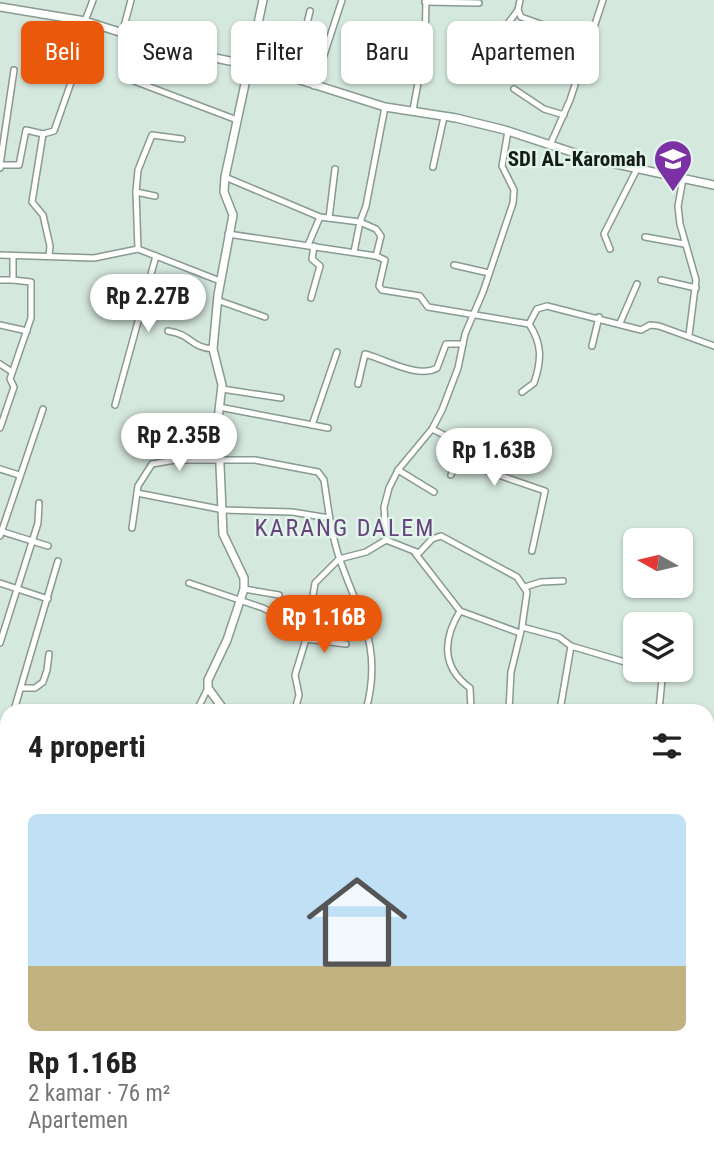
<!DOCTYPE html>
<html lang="id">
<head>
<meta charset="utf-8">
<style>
	body { margin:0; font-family:"Roboto Condensed",sans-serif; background:#f2f2f2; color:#222; height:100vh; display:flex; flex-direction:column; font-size:26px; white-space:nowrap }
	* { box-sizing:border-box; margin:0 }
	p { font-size:23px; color:#767676 }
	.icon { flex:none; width:38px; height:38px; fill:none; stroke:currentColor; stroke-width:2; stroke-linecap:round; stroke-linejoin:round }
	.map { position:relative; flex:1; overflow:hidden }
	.panel { position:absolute; left:0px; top:704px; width:714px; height:471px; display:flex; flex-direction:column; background:#fff; border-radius:21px 21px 0 0; box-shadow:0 2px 5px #0004 }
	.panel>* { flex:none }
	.guide { position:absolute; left:21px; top:21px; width:672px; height:63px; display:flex; gap:14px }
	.needle { width:46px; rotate:278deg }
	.buttons { position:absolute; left:623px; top:528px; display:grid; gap:14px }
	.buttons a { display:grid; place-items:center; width:70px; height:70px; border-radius:10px; background:#fff; box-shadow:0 2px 5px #0004; font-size:35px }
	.price { position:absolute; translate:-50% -60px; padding:0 16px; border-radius:24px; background:#fff; color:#222; font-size:23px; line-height:46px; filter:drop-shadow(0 2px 4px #0008) }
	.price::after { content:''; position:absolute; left:50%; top:42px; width:21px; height:16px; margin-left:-10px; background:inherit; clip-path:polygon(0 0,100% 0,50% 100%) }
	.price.selected { background:#ea580c; color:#fff }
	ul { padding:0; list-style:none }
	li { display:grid; align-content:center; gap:14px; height:371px; padding:0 28px }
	li span { display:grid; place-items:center; height:217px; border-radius:10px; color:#555 }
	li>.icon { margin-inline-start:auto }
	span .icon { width:126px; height:126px; fill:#fffc; stroke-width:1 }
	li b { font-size:30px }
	h2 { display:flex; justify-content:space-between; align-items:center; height:84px; padding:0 28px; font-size:30px }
	.pill { padding:0 24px; border-radius:10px; background:#fff; box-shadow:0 2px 5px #0004; font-size:24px; line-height:63px }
	.pill.selected { background:#ea580c; color:#fff }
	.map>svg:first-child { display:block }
</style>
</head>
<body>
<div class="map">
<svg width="714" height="1174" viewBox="0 0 714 1174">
	<rect width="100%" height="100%" fill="#d5e8dd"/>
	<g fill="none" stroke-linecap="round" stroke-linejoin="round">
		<g stroke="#4f9272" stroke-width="2">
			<polyline points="707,848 714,849"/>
			<polyline points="0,1101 7,1097"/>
		</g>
		<defs>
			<g id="minor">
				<polyline points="520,0 518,10 521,17 588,41"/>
				<polyline points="425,2 479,3"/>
				<polyline points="310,11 303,41 325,52 314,86"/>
				<polyline points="85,21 93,0"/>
				<polyline points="123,30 131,0"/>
				<polyline points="325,52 342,0"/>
				<polyline points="485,66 495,41 518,10"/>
				<polyline points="134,81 237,120"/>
				<polyline points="514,89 544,109 564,115"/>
				<polyline points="413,110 425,45 426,0"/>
				<polyline points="43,134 32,202 43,215 50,246 49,256"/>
				<polyline points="550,145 570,100 603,0"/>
				<polyline points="0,165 14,70"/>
				<polyline points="433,167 444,117"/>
				<polyline points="0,168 0,165 19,165 26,130 43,134 54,131 73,77 80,70 95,24"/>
				<polyline points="225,177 320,217 360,222 366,206 385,107"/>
				<polyline points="683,179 678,206 680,224 696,280 689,335"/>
				<polyline points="136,192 138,170 152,135 182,139"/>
				<polyline points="329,218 335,169"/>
				<path d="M228 234 376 256 385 260 379 286 382 290 420 296 428 307 529 324C542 343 542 360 534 383L522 392"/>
				<polyline points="645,237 684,244"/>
				<polyline points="308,245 320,217"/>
				<polyline points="138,249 136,192 155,196"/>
				<polyline points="610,249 604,234 637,169"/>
				<polyline points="354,252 360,222 376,229 381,236 376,256"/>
				<polyline points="0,255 94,258 138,249 220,281"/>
				<polyline points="454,265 489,273"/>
				<polyline points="0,280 13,280"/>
				<polyline points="661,280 696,288"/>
				<polyline points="311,298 320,266 312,259 314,246"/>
				<polyline points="217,300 265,317"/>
				<polyline points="620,323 637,284"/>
				<polyline points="529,324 537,309 547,306 641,330 650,325 659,326 714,346"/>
				<polyline points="0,325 27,331"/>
				<path d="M168 331C193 335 189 347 213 349"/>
				<polyline points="592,346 599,317"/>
				<polyline points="0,364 12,372"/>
				<path d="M358 384 365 354C385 359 418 379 437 368L446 344H463"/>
				<polyline points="222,389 281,398"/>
				<polyline points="115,405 156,256"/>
				<polyline points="219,407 328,428"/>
				<polyline points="312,425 337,352"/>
				<polyline points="0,428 14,387 10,379 31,318 31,282 13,280 13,256"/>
				<polyline points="432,429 462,444 469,460 481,469 545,491 532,551"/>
				<polyline points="0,469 19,475"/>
				<polyline points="398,470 434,492"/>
				<polyline points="451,475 462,444"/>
				<polyline points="137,493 224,510 292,512 329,518"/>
				<path d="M132 528 138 486 152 464 175 460H255L318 472 324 480C328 507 331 534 340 560 360 617 383 647 366 710"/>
				<polyline points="0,531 48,546"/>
				<polyline points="0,536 43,409"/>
				<polyline points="386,540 419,553 432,539 441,536 517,577 527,592 522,627 559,637 571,646 560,710"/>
				<polyline points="415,553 460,611"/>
				<polyline points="0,583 48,599"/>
				<polyline points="189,583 263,608 279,616"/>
				<polyline points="525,587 541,582 563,581"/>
				<polyline points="244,589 279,595"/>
				<polyline points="306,639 346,644"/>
				<polyline points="0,643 38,523 39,503"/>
				<polyline points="571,646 635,665"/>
				<polyline points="652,670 662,679 659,710"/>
				<polyline points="21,688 35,688 43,682 47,670 49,654"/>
				<polyline points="14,710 58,561"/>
				<polyline points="197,710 208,688"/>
				<polyline points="295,710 299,695 295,675 306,639 315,583 339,559 366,552 386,540 384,507 389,488 398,470 432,429 442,410 458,368 465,334 483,292 513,203 514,190 502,166 508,131"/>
				<path d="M471 710 470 688C441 667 443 639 460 611L520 633"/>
				<polyline points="509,710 511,672 521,631"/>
				<polyline points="707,1047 714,1050"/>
				<polyline points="707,1132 714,1137"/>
				<polyline points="434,1174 435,1167"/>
				<polyline points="546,1174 549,1167"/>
			</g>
			<g id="tertiary">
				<polyline points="0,7 85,21 176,50 259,67 385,107 456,118 505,130 593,159 714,185"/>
				<polyline points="224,710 208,688 208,680 227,640 244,589 244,578 223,534 218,419 222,385 213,349 218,295 233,215 224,192 225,177 263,0"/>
				<polyline points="85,1174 89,1167"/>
			</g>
		</defs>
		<use href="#minor" stroke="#899a90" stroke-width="8"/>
		<use href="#tertiary" stroke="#899a90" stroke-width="10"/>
		<use href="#minor" stroke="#fff" stroke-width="5"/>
		<use href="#tertiary" stroke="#fff" stroke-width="7"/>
	</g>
	<defs>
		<symbol id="school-pin" viewBox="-11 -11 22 30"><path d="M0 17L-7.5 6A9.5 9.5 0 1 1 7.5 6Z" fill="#7b31a3" stroke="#e2f5ea"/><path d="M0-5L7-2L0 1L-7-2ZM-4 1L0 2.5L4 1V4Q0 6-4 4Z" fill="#fff"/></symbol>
	</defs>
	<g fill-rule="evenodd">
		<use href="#school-pin" x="651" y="137" width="44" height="60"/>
	</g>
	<g text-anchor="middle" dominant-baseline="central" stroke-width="5" stroke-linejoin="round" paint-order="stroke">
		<g font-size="21" font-weight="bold" fill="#151c18" stroke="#e2f5ea" text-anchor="end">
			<text x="646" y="159">SDI AL-Karomah</text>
		</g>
		<g font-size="24" letter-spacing="2" fill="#67447e" stroke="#e2f5ea">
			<text x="345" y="528">KARANG DALEM</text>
		</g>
	</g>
</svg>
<div class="buttons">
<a><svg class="needle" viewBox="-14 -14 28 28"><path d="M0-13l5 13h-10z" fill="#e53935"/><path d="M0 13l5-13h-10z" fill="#767676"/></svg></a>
<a><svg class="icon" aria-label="layers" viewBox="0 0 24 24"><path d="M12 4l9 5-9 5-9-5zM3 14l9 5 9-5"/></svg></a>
</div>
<b class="price" style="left:148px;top:334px">Rp 2.27B</b>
<b class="price" style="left:179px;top:473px">Rp 2.35B</b>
<b class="price" style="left:494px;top:488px">Rp 1.63B</b>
<b class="price selected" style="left:324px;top:655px">Rp 1.16B</b>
<div class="guide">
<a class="pill selected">Beli</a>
<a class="pill">Sewa</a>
<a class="pill">Filter</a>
<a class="pill">Baru</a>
<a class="pill">Apartemen</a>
</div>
<section class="panel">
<h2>4 properti<svg class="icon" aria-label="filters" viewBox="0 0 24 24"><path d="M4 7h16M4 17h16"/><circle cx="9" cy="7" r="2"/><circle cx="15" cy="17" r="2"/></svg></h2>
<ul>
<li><span style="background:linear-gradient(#bfe0f5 70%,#c2b280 0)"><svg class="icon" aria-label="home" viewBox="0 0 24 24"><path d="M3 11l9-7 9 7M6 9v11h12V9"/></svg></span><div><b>Rp 1.16B</b><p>2 kamar · 76 m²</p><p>Apartemen</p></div></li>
</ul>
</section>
</div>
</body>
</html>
